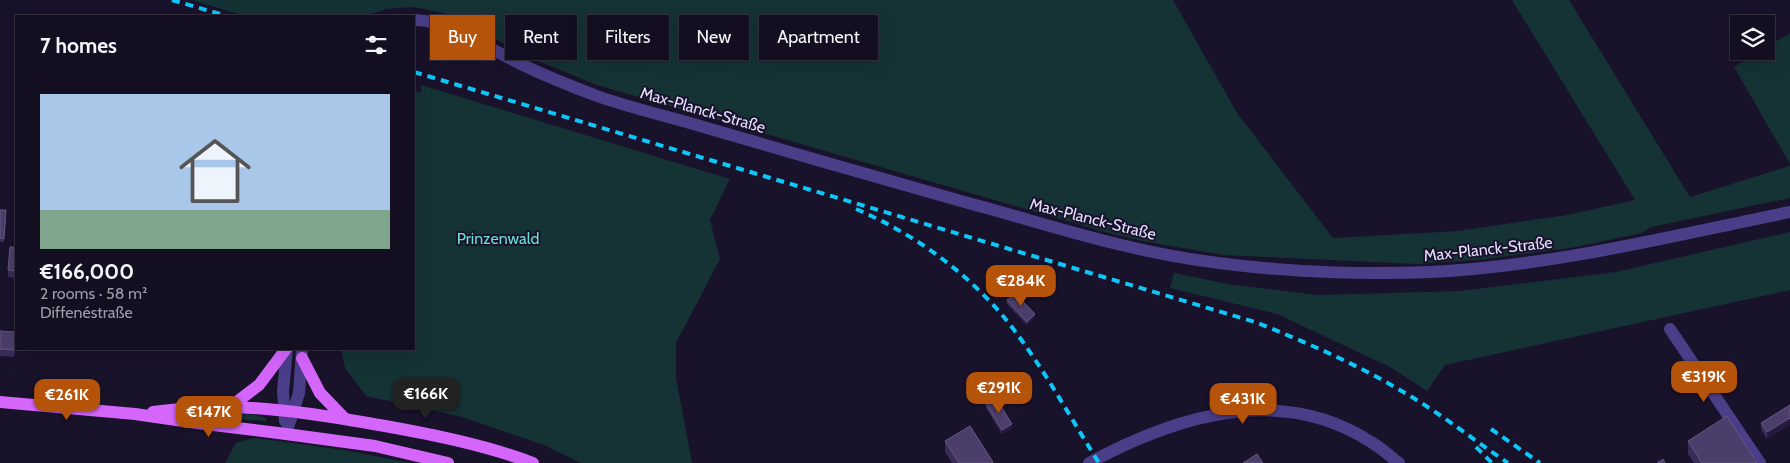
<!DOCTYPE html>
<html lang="en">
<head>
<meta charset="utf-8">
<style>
	body { margin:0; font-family:Cabin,sans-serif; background:#1c1729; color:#f1f3f6; height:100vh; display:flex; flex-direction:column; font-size:19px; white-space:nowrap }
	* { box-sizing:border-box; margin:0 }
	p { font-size:16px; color:#9d9ca5 }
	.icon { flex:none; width:28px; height:28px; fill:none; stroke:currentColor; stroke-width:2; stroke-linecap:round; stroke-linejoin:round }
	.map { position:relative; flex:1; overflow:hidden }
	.sheet { position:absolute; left:15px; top:15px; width:400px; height:335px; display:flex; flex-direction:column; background:#130e20; border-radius:0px; box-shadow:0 5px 20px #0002,0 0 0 1px #322e3e }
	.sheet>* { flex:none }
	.guide { position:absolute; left:430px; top:15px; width:475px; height:45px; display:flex; gap:10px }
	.buttons { position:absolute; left:1730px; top:15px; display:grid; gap:10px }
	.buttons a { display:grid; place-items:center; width:45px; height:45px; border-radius:0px; background:#130e20; box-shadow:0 5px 20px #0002,0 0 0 1px #322e3e; font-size:25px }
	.price { position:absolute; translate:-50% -42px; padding:0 11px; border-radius:10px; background:#b45309; color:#fff; font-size:16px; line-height:32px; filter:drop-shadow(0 1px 2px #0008) }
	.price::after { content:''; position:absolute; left:50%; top:30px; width:15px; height:11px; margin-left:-8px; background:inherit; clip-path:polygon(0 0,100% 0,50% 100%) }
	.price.on { background:#222; color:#fff }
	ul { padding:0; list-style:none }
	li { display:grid; align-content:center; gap:10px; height:265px; padding:0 25px }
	li span { display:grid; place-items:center; height:155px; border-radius:0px; color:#555 }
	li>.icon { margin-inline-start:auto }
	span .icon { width:90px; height:90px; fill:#fffc; stroke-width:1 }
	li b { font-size:21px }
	h2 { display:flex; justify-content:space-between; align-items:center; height:60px; padding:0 25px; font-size:21px }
	.chip { padding:0 18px; border-radius:0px; background:#130e20; box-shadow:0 5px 20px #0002,0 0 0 1px #322e3e; font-size:18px; line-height:45px }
	.chip.on { background:#b45309; color:#fff }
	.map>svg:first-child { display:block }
</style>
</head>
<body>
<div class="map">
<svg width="1790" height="463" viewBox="0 0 1790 463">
	<rect width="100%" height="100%" fill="#19122b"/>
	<g fill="#153235">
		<polygon points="192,0 1173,0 1237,113 1333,238 1458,231 1567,215 1635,200 1512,0 1569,0 1690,197 1790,166 1790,198 1651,227 1642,233 1576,247 1486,259 1417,264 1223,255 1148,242 1112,234 597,85 543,63 443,13 414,7 386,9 367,16 245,16"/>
		<polygon points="1790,33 1790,164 1734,67 1760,51 1766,51 1766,47"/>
		<polygon points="421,85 730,179 710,220 720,259 676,343 676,378 692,463 581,463 544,445 462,417 366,396 345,368 341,349 414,349 414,91 421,93"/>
		<polygon points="1790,232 1790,290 1445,365 1427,391 1390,367 1277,314 1170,288 1174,273 1228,284 1318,295 1460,291 1616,272"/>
		<polygon points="199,412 256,415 266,418 266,421 198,417 197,415"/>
		<polygon points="255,438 344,450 411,463 225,463 236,443"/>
	</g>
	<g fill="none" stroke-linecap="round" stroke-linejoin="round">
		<g stroke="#4a3e89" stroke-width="12">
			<path d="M414 20C447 19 494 52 525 66 548 77 573 87 597 96 631 108 666 116 700 126 789 152 879 178 968 203 1021 217 1073 234 1126 246 1220 269 1335 276 1431 272 1553 266 1671 236 1790 212"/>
			<polyline points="1670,329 1760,463"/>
			<polyline points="285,421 283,391 287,349"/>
			<polyline points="286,434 299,393 302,349"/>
			<path d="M1089 463C1176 416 1280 383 1371 442 1381 448 1390 456 1399 463"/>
		</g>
		<g stroke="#d566fc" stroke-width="12">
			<polyline points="302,358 320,393 345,419"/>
			<polyline points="0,402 135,414 197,423 286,434 375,446 448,463"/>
			<polyline points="230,407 259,385 286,349"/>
			<path d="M153 412C178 409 204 406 229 407 280 408 334 417 385 426 435 435 485 445 533 463"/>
		</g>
		<g stroke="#0dc7f9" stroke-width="4" stroke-dasharray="8 6" stroke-linecap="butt">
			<polyline points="172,0 227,16"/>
			<path d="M414 72 1255 322C1308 343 1361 366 1410 396 1444 416 1475 441 1508 463"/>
			<path d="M856 209C912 233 963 269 1003 316 1040 361 1068 414 1099 463"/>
			<polyline points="1491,429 1540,463"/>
			<polyline points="1476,447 1492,463"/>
		</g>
	</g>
	<g fill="#3a2b58">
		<polygon points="0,210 6,210 4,242 0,242"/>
		<polygon points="16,247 16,278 8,277 8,270"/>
		<polygon points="1007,300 1035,317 1027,325 1007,304"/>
		<polygon points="0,331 16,340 14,357 0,356"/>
		<polygon points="986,404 1012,428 1002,434 986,408"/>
		<polygon points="1790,405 1767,439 1761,429 1761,423"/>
		<polygon points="945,441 993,463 952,463 945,452"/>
		<polygon points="1688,441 1757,463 1694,463 1688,454"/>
	</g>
	<g fill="#25193f">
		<polygon points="1035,314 1035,317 1027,325 1027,322"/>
		<polygon points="1790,418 1790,425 1767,439 1767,432"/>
		<polygon points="1012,424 1012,428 1002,434 1002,430"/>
	</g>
	<g fill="#4c3e6a" stroke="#645781">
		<polygon points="0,210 6,210 4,239 0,238"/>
		<polygon points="10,247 16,247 16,271 8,270"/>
		<polygon points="1015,293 1035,314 1027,322 1007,300"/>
		<polygon points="0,331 16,332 14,350 0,349"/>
		<polygon points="996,398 1012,424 1002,430 986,404"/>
		<polygon points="1790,405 1790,418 1767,432 1761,423"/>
		<polygon points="1727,416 1757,463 1702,463 1688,441"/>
		<polygon points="970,426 993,462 992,463 959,463 945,441"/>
		<polygon points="1257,454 1263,463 1243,463"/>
		<polygon points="1663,459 1665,463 1657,463"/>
	</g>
	<g text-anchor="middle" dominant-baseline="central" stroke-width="4" stroke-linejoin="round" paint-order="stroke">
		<g font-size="16" fill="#e4ddfe" stroke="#19122b">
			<text transform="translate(703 110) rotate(16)">Max-Planck-Straße</text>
			<text transform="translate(1093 219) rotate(14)">Max-Planck-Straße</text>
			<text transform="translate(1488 249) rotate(-6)">Max-Planck-Straße</text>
		</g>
		<g font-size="16" fill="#68dfcf" stroke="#19122b">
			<text x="498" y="238">Prinzenwald</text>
		</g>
	</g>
</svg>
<div class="buttons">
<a><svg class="icon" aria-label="layers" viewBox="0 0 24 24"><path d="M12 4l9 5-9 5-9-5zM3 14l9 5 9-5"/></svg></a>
</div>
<b class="price" style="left:1021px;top:307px">€284K</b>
<b class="price" style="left:1704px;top:403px">€319K</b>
<b class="price" style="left:999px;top:414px">€291K</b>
<b class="price on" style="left:426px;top:420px">€166K</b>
<b class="price" style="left:67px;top:421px">€261K</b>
<b class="price" style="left:1243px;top:425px">€431K</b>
<b class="price" style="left:209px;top:438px">€147K</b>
<div class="guide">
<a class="chip on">Buy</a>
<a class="chip">Rent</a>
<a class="chip">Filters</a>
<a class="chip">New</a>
<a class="chip">Apartment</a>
</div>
<section class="sheet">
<h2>7 homes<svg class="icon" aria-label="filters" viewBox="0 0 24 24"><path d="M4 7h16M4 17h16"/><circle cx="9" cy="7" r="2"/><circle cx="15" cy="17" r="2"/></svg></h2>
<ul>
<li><span style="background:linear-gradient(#a9c7e8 75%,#7fa58c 0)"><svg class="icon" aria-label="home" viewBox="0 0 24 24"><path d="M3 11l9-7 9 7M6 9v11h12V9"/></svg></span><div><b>€166,000</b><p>2 rooms · 58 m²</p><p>Diffenéstraße</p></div></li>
</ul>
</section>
</div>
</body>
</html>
